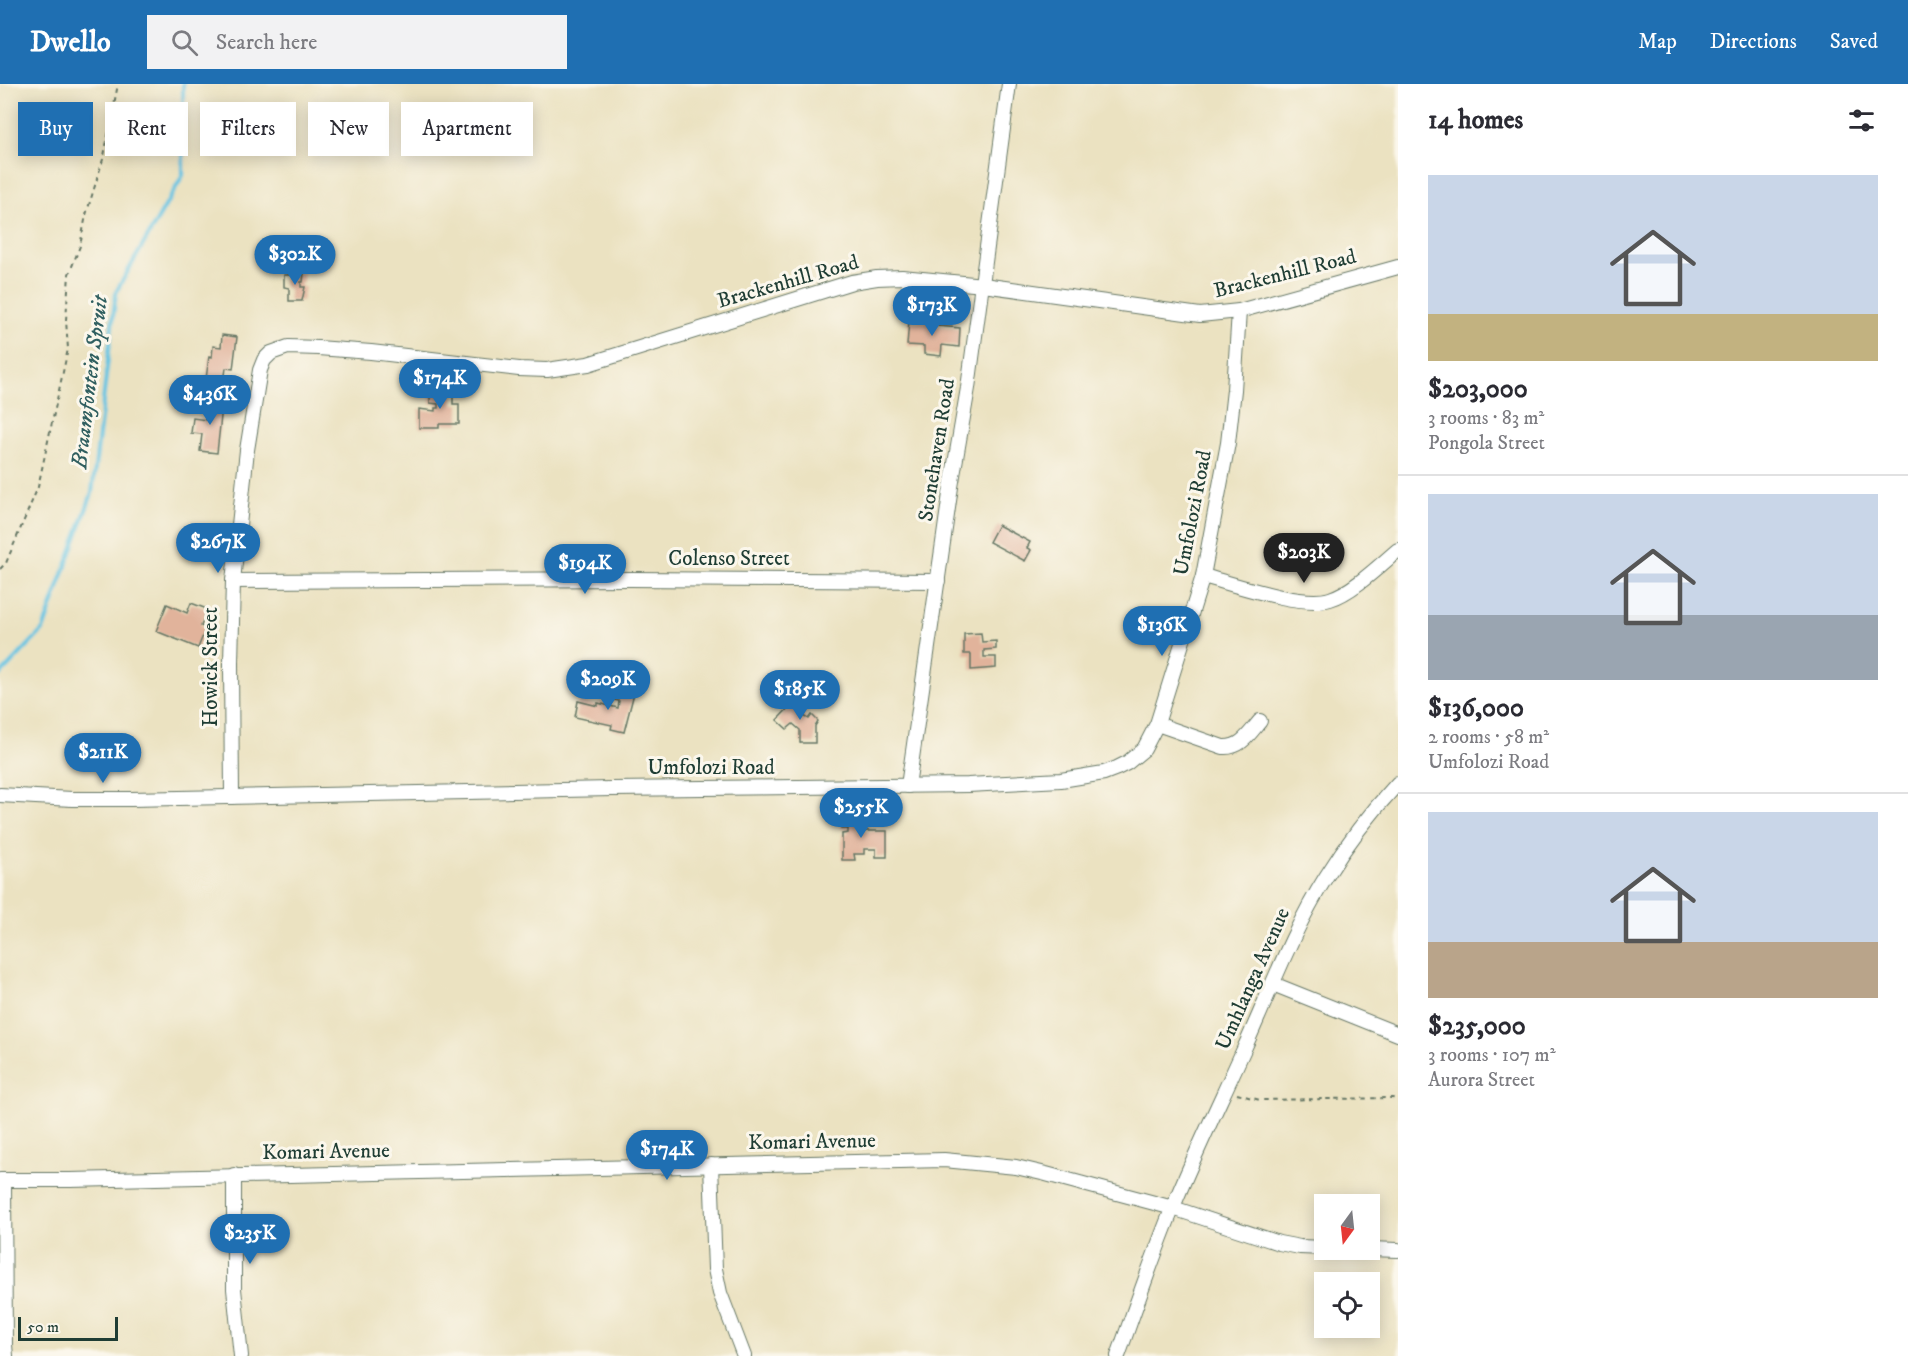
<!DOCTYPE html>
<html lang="en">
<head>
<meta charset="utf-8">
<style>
	body { margin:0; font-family:"IM FELL DW Pica",serif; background:#f2f2f3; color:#2b2b33; height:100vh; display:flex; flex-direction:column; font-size:22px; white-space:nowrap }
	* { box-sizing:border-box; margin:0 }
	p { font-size:20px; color:#7c7c81 }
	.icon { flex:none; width:33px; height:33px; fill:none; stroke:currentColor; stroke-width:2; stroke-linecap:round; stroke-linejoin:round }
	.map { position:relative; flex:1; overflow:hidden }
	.drawer { display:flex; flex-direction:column; background:#fff; width:510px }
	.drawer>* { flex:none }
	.hud { position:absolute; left:18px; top:18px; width:570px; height:54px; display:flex; gap:12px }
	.needle { width:39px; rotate:195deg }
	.buttons { position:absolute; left:1314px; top:1110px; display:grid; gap:12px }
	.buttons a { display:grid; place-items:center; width:66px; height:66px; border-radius:0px; background:#fff; box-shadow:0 3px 15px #0003; font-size:30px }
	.scale { position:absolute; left:18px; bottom:15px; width:100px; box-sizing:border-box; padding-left:6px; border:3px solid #1f3d34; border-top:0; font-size:16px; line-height:21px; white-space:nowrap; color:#1f3d34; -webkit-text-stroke:4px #fbf7ec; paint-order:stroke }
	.price { position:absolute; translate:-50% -51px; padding:0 14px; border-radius:21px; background:#1f6fb2; color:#fff; font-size:20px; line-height:39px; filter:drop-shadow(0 2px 3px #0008) }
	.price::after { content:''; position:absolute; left:50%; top:36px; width:18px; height:14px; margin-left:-9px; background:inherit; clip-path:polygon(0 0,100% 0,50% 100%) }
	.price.current { background:#222; color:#fff }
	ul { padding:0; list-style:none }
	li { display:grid; align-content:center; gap:12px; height:318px; padding:0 30px }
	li+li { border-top:2px solid #e1e1e2 }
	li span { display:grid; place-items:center; height:186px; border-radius:0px; color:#555 }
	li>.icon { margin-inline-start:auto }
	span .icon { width:108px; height:108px; fill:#fffc; stroke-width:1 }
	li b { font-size:26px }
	h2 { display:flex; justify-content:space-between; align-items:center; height:72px; padding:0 30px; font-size:26px }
	.chip { padding:0 21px; border-radius:0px; background:#fff; box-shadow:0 3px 15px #0003; font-size:21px; line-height:54px }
	.chip.current { background:#1f6fb2; color:#fff }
	header { display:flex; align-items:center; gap:36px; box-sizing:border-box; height:84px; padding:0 30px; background:#1f6fb2; color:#fff }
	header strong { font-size:28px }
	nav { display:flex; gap:33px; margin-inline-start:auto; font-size:21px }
	.search { width:420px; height:54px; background:#f2f2f3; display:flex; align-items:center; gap:15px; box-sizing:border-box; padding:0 21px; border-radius:0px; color:#7c7c81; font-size:22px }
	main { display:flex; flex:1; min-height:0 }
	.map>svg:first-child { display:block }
</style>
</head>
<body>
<header>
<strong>Dwello</strong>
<div class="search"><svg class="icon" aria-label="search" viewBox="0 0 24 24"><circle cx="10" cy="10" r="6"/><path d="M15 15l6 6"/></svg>Search here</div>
<nav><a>Map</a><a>Directions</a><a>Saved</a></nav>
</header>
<main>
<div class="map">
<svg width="1398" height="1272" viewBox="0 0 1398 1272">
	<rect width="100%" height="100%" fill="#fbf7ec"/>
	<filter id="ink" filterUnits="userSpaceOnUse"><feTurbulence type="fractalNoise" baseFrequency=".0167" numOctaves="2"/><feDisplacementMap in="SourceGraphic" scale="12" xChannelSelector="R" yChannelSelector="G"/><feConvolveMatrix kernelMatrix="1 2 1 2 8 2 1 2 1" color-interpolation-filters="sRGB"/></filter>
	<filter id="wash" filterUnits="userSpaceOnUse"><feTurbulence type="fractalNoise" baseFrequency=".008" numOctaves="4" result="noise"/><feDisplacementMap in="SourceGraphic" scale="24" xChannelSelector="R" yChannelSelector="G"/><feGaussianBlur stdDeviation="1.35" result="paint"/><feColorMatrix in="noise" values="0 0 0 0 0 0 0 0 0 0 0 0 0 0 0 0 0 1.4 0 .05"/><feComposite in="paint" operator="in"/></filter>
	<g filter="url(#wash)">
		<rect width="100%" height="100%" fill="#ebe2c1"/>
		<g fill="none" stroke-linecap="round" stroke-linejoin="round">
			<polyline stroke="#65c4e3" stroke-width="4" points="0,591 43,546 92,409 116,208 183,91 183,0"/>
		</g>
		<g id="blocks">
			<g fill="#e1b39b">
				<polygon points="289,188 304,189 303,198 301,198 301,203 305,203 302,217 289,217 289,204 284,203 284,191 289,191"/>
				<polygon points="909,237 939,239 938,242 960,244 959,263 942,261 941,272 924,270 924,262 907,261"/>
				<polygon points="222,251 237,253 233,285 226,284 223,305 205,303 209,272 212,273 213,262 221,263"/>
				<polygon points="430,305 453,306 453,320 459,320 459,340 439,340 439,344 419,344 419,325 435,327 435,324 438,324 438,320 430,319"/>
				<polygon points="208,312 223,314 217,369 200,367 202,350 191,349 193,334 206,336"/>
				<polygon points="998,441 1030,458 1027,464 1031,466 1025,477 989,458"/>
				<polygon points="191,519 207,525 201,542 206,544 198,564 156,547 167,520 187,529"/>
				<polygon points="981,549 982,558 996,557 996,565 984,566 984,573 996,573 996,584 971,586 971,570 964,570 964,550"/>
				<polygon points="612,604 634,609 624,648 611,645 612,641 575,633 578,617 598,622 598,619 618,624 619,617 609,615"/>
				<polygon points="799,613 810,622 802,631 809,635 812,631 818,637 815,642 815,659 800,659 800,646 793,640 787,645 777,636"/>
				<polygon points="841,729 858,729 858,747 887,747 887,773 876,773 876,765 864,765 864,770 854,770 855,776 842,776 842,750 848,749 848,745 841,745"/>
			</g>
		</g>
	</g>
	<g filter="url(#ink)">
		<use href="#blocks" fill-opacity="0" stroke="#667765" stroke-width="1.5"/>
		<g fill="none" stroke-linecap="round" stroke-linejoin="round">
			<defs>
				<g id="street">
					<path d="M1203 492C1233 500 1302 524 1330 515 1353 508 1380 481 1398 466"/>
					<polyline points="233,497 630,495 938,497"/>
					<path d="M1157 640 1223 663C1241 664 1249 650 1260 637"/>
					<polyline points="908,702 951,403 968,304 1009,0"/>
					<polyline points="0,711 72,715 131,715 612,705 968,701 1061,696 1104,689 1117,684 1127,679 1144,665 1157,640 1203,492 1228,359 1234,306 1239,227"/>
					<polyline points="232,713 231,579 233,497 247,366 260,286 264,276 271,269 288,263 318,264 371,268 519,285 547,286 588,280 852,198 877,194 902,193 983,201 1200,231 1239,227 1398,183"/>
					<polyline points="1273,900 1398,950"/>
					<polyline points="711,1081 715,1185 720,1209 744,1272"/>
					<polyline points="234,1091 234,1205 241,1272"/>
					<polyline points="0,1096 70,1096 944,1076 1016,1083 1046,1090 1173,1124 1279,1159 1300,1163 1324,1164"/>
					<polyline points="4,1096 5,1261 6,1272"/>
					<polyline points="1370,1165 1398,1166"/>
					<path d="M1118 1272C1136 1222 1153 1172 1173 1123 1195 1069 1220 1018 1244 965 1270 908 1292 847 1326 793 1347 759 1371 728 1398 699"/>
				</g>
			</defs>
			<use href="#street" stroke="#667765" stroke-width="16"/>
			<g stroke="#667765" stroke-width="2" stroke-dasharray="4.5 4.5" stroke-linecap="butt">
				<polyline points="0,485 6,479 38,403 68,265 66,236 69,190 80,162 86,131 104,72 118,0"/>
				<polyline points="1237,1010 1260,1016 1392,1014 1398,1015"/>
			</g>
			<use href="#street" stroke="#fff" stroke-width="14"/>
		</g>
	</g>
	<g text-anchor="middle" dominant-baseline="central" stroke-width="6" stroke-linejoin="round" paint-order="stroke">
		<g font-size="21" fill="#1f3d34" stroke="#fbf7ec">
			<text transform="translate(1285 190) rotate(-14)">Brackenhill Road</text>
			<text transform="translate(788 198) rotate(-16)">Brackenhill Road</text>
			<text transform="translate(937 366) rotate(-81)">Stonehaven Road</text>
			<text transform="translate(1193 429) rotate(-79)">Umfolozi Road</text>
			<text x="729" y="475">Colenso Street</text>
			<text transform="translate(211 583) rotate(-90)">Howick Street</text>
			<text x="711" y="684">Umfolozi Road</text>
			<text transform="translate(1253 895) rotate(-66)">Umhlanga Avenue</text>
			<text transform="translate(812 1058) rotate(-1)">Komari Avenue</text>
			<text transform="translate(326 1068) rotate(-1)">Komari Avenue</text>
		</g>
		<g font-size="22" font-style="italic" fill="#305f60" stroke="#fbf7ec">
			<text transform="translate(90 298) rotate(-83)">Braamfontein Spruit</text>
		</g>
	</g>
</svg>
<div class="buttons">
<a><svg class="needle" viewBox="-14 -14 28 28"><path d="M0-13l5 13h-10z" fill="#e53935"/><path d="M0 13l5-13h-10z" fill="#7c7c81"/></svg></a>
<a><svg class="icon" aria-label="locate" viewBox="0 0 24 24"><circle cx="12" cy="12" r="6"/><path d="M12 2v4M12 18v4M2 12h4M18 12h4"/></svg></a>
</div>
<div class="scale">50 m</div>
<b class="price" style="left:295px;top:202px">$302K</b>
<b class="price" style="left:932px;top:253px">$173K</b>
<b class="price" style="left:440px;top:326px">$174K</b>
<b class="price" style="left:210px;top:342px">$436K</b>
<b class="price" style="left:218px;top:490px">$267K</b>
<b class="price current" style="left:1304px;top:500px">$203K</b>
<b class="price" style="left:585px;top:511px">$194K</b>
<b class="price" style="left:1162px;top:573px">$136K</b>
<b class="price" style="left:608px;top:627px">$209K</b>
<b class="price" style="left:800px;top:637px">$185K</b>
<b class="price" style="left:103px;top:700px">$211K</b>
<b class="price" style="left:861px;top:755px">$255K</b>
<b class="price" style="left:667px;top:1097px">$174K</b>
<b class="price" style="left:250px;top:1181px">$235K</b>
<div class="hud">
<a class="chip current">Buy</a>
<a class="chip">Rent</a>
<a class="chip">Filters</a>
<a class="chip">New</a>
<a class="chip">Apartment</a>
</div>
</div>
<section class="drawer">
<h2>14 homes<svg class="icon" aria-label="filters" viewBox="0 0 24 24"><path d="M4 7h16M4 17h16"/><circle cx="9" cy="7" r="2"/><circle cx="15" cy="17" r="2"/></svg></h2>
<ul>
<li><span style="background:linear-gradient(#c9d6e8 75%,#c2b280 0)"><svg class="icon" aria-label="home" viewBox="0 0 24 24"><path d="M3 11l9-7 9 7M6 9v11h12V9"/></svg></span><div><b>$203,000</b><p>3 rooms · 83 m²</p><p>Pongola Street</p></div></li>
<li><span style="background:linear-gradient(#c9d6e8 65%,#9aa5b1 0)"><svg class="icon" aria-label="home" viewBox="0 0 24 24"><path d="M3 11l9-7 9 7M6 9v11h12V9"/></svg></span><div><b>$136,000</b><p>2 rooms · 58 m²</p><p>Umfolozi Road</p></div></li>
<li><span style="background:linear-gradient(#c9d6e8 70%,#b9a48a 0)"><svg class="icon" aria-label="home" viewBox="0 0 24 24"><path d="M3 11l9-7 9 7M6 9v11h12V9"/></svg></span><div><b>$235,000</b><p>3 rooms · 107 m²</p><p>Aurora Street</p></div></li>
</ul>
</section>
</main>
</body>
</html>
